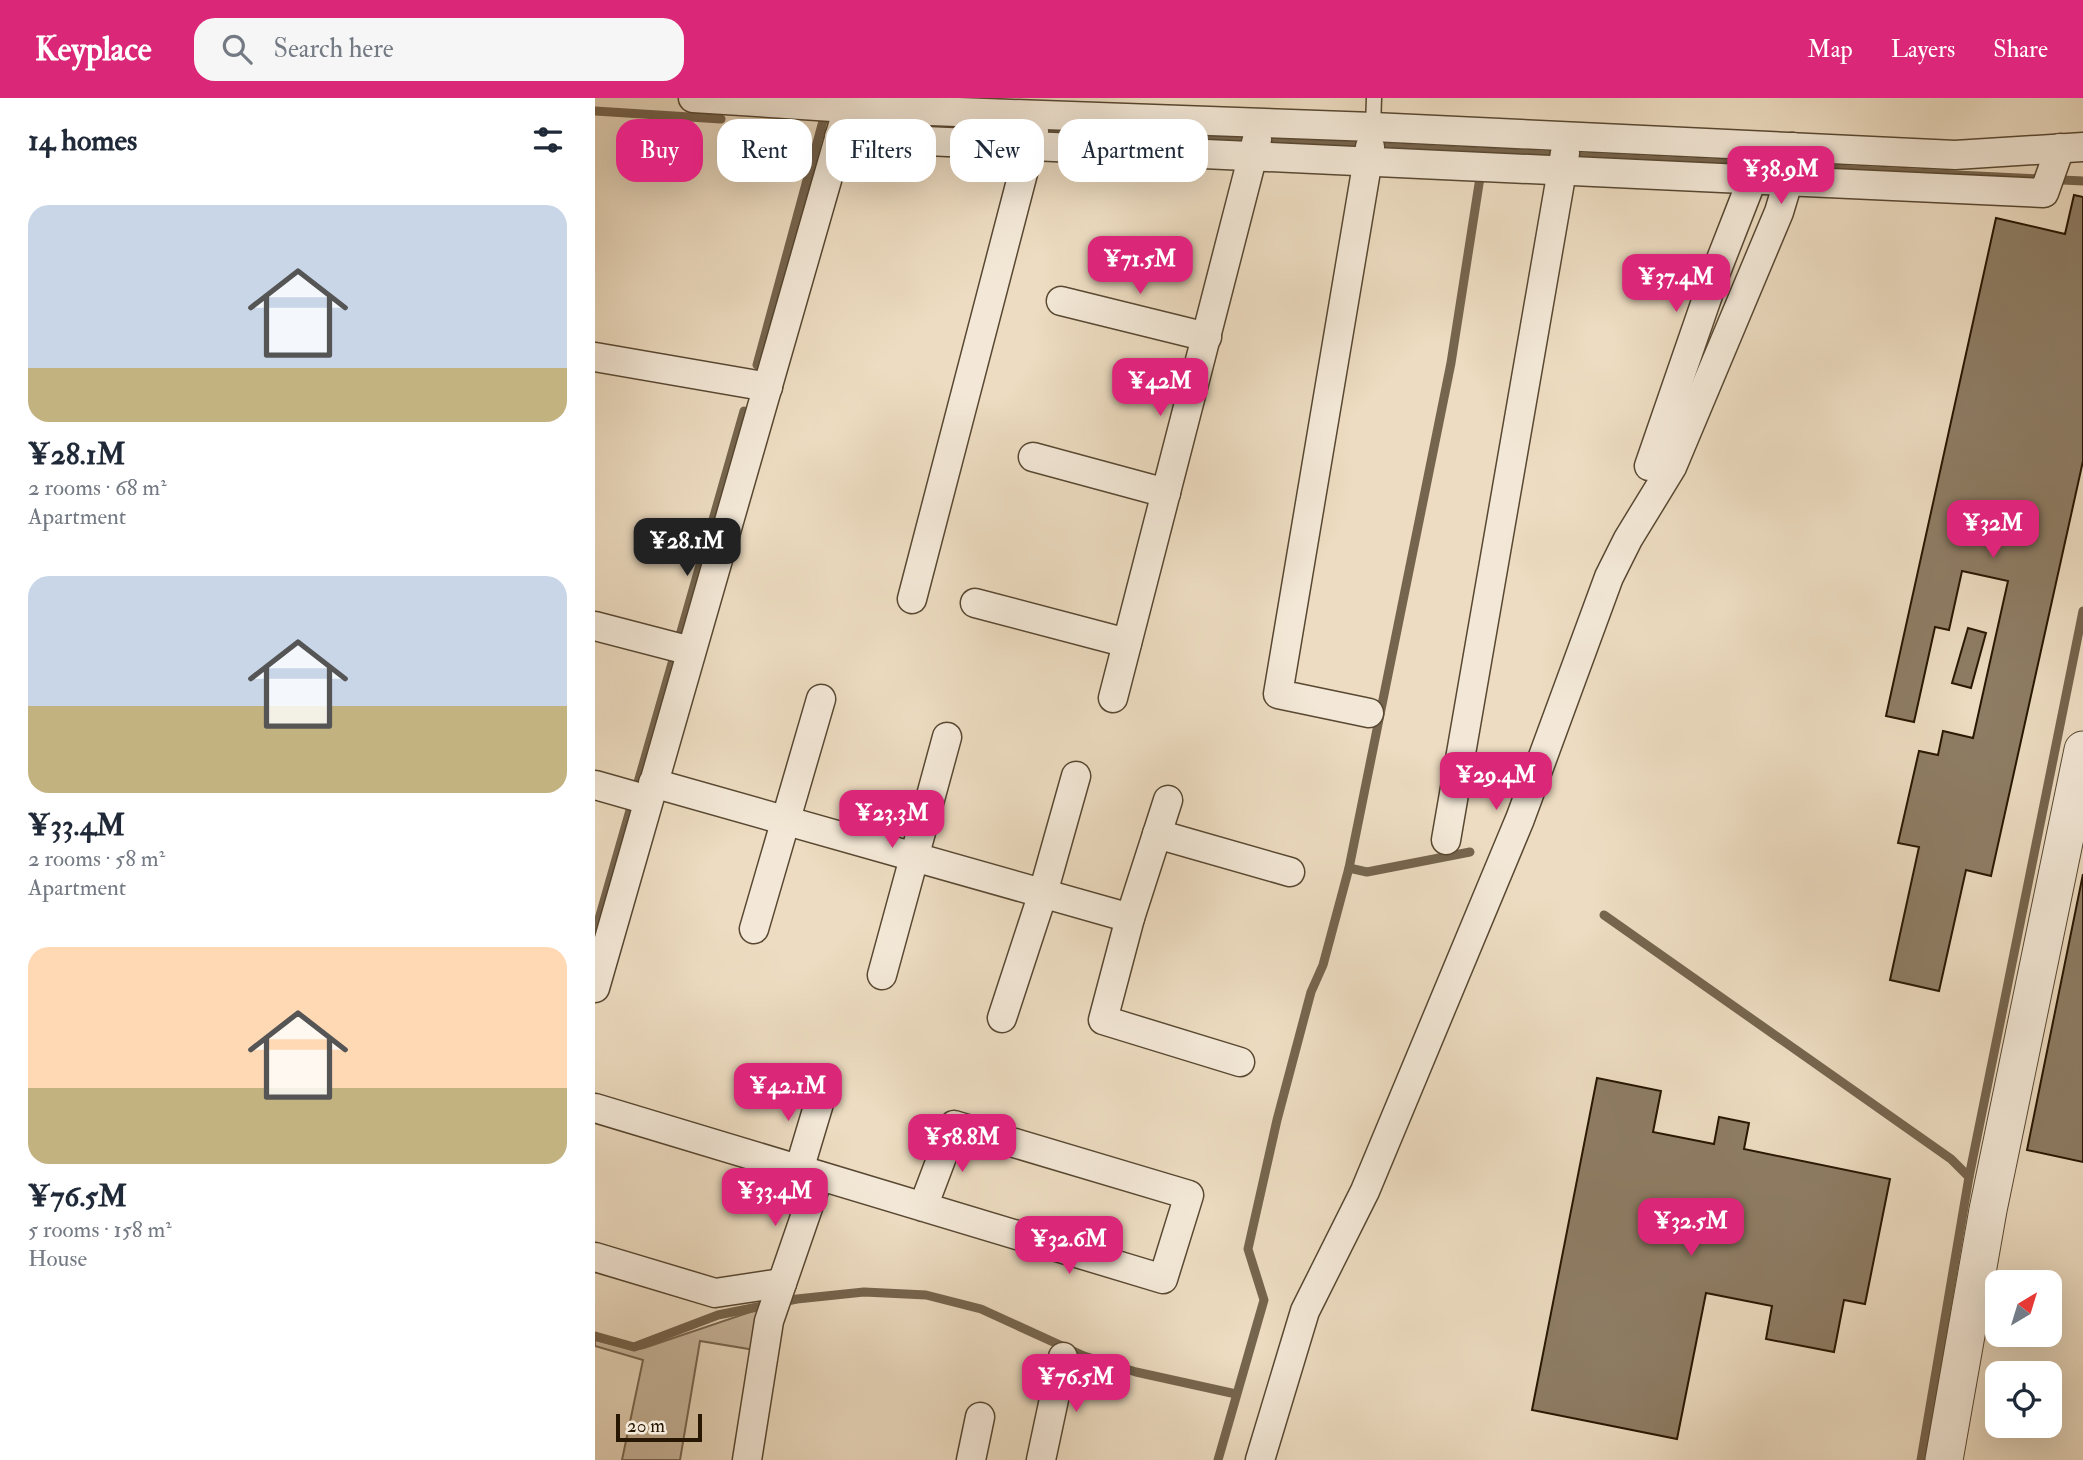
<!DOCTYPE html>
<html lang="en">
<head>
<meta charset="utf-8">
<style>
	body { margin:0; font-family:"IM FELL Double Pica",serif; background:#f6f6f7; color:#1f2937; height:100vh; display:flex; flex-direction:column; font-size:26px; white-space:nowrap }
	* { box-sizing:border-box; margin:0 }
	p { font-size:23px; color:#747a83 }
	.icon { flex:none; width:38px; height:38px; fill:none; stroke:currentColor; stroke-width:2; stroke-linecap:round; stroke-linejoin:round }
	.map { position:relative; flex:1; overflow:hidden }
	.drawer { display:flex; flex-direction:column; background:#fff; width:595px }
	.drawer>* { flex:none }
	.hud { position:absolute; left:21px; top:21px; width:665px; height:63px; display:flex; gap:14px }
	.needle { width:46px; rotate:38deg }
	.fabs { position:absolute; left:1390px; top:1172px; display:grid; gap:14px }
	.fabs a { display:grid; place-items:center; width:77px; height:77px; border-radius:14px; background:#fff; box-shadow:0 7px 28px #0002; font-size:35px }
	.scale { position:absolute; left:21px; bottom:18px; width:86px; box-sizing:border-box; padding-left:7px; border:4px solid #271602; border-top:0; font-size:19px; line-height:24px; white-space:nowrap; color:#271602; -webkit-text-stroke:5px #f3e8d7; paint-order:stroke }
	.price { position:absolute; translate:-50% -60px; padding:0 16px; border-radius:14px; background:#db2777; color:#fff; font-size:23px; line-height:46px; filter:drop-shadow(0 2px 4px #0008) }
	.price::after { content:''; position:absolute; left:50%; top:42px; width:21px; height:16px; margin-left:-10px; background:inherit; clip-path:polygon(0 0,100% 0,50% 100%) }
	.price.current { background:#222; color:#fff }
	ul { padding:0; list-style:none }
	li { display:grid; align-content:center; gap:14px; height:371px; padding:0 28px }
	li span { display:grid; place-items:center; height:217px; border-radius:21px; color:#555 }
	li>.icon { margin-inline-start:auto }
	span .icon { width:126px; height:126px; fill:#fffc; stroke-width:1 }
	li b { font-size:30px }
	h2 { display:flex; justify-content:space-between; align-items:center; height:84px; padding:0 28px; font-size:30px }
	.pill { padding:0 24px; border-radius:21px; background:#fff; box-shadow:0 7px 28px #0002; font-size:24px; line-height:63px }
	.pill.current { background:#db2777; color:#fff }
	header { display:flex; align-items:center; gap:42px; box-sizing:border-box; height:98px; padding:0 35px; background:#db2777; color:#fff }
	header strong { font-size:33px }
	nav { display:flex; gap:38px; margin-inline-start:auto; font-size:24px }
	.search { width:490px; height:63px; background:#f6f6f7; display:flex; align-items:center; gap:18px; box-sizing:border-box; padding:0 24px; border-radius:21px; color:#747a83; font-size:26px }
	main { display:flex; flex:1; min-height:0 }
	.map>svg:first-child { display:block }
</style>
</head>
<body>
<header>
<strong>Keyplace</strong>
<div class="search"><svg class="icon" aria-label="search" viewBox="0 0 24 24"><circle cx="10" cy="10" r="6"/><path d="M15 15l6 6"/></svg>Search here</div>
<nav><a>Map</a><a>Layers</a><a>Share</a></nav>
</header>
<main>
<section class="drawer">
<h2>14 homes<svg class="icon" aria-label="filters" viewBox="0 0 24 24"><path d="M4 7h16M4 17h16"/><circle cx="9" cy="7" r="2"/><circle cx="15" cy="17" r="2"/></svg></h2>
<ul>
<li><span style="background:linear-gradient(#c9d6e8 75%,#c2b280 0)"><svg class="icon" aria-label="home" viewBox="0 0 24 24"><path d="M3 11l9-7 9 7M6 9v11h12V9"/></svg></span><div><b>¥28.1M</b><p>2 rooms · 68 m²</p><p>Apartment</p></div></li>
<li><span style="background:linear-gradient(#c9d6e8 60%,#c2b280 0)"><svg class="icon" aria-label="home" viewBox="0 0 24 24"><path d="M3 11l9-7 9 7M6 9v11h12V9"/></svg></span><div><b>¥33.4M</b><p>2 rooms · 58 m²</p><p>Apartment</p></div></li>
<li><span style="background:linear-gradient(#ffd9b3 65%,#c2b280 0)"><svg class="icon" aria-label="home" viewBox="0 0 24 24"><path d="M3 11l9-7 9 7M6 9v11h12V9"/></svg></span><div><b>¥76.5M</b><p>5 rooms · 158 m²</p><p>House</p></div></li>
</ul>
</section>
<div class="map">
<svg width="1488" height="1362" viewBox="0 0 1488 1362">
	<rect width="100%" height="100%" fill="#eddcc1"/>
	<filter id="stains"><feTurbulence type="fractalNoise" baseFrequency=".00286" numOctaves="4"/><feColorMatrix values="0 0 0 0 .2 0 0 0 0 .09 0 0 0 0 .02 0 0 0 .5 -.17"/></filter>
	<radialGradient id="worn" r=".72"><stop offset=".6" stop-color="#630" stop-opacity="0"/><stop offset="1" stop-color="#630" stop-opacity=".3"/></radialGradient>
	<polygon fill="#cbbaa1" stroke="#796852" stroke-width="2" points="161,1212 167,1216 160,1252 105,1243 85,1362 27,1362 48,1262 0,1248 0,1242 39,1252 49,1250"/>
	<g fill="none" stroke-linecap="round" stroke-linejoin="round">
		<g stroke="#76654e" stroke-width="9">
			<polyline points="0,13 126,21"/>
			<polyline points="287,25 1488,83"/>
			<polyline points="162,267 228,23"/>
			<polyline points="754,770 772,774 875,754"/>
			<polyline points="1009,817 1356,1061 1374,1079"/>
			<polyline points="0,835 149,313"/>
			<polyline points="0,1238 39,1249 123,1217 202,1201 269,1194 331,1197 386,1211 489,1258 541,1274 641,1296"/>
			<polyline points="623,1362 669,1202 653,1151 682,1022 716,894 728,867 754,770 856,265 889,54"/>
			<polyline points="1326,1362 1374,1079 1488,513"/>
		</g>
	</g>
	<g fill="#8e7d65" stroke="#271602" stroke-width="2">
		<polygon points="1479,97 1488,99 1488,363 1396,778 1371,772 1344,893 1295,882 1324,749 1303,745 1324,653 1343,657 1348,633 1378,640 1413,483 1367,473 1354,532 1340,529 1319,624 1291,618 1401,120 1470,136"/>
		<polygon points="1373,530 1391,535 1376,590 1357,585"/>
		<polygon points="1488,776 1488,1064 1432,1052"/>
		<polygon points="1002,980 1066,993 1058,1034 1119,1046 1124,1019 1154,1025 1149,1051 1295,1081 1270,1206 1249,1202 1239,1254 1171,1241 1177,1208 1111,1195 1082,1341 937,1312"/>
	</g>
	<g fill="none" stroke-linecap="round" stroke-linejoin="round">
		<defs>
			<polyline id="service" points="778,29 779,0"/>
			<g id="minor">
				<polyline points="98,0 253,10 778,29 1360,57 1488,49"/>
				<polyline points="244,39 1449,95 1465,50"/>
				<polyline points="466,203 612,239"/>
				<polyline points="0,259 173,289"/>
				<polyline points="438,359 571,395"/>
				<polyline points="1054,368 1121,174 1157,82"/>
				<polyline points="317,501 439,33"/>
				<polyline points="380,505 532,545"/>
				<polyline points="0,528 96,553"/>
				<polyline points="518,600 662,41"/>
				<polyline points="774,615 683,596 775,49"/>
				<polyline points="58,685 535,820"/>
				<polyline points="0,687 53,702"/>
				<polyline points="573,702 535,820 508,922 645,964"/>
				<polyline points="562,736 695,774"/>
				<polyline points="851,742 970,55"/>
				<polyline points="159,831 226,601"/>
				<polyline points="287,877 352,639"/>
				<polyline points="0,890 249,23"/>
				<polyline points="407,920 448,795 481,678"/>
				<polyline points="0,1010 568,1181 594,1097 359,1027 328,1109"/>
				<polyline points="204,1072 228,992"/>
				<polyline points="0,1159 120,1195 187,1185"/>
				<polyline points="152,1362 174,1223 224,1078"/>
				<polyline points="376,1362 385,1319"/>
				<polyline points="446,1362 468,1259"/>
				<polyline points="665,1362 710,1213 770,1093 925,721 1014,479 1033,441 1077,369 1184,114 1193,84 1197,49"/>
			</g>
			<polyline id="tertiary" points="1349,1362 1393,1112 1488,652"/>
		</defs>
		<use href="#service" stroke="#584832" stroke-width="17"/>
		<use href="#minor" stroke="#584832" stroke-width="31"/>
		<use href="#tertiary" stroke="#584832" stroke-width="39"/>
		<use href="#service" stroke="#f3e8d7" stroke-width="14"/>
		<use href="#minor" stroke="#f3e8d7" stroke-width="28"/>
		<use href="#tertiary" stroke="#f3e8d7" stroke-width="37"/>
	</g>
	<rect width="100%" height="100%" filter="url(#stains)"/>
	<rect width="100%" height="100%" fill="url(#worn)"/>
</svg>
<div class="fabs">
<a><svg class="needle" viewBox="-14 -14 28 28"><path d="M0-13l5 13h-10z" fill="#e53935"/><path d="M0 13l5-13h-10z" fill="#747a83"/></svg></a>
<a><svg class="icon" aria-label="locate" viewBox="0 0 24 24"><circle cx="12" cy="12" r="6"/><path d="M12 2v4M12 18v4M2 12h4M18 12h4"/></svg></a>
</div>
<div class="scale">20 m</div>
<b class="price" style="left:1186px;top:108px">¥38.9M</b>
<b class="price" style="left:545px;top:198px">¥71.5M</b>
<b class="price" style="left:1081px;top:216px">¥37.4M</b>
<b class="price" style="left:565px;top:320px">¥42M</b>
<b class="price" style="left:1398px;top:462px">¥32M</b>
<b class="price current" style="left:92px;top:480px">¥28.1M</b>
<b class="price" style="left:901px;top:714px">¥29.4M</b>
<b class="price" style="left:297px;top:752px">¥23.3M</b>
<b class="price" style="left:193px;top:1025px">¥42.1M</b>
<b class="price" style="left:367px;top:1076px">¥58.8M</b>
<b class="price" style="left:180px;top:1130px">¥33.4M</b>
<b class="price" style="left:1096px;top:1160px">¥32.5M</b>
<b class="price" style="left:474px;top:1178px">¥32.6M</b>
<b class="price" style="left:481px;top:1316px">¥76.5M</b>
<div class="hud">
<a class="pill current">Buy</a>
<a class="pill">Rent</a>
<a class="pill">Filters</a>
<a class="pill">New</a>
<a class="pill">Apartment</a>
</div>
</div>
</main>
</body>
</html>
